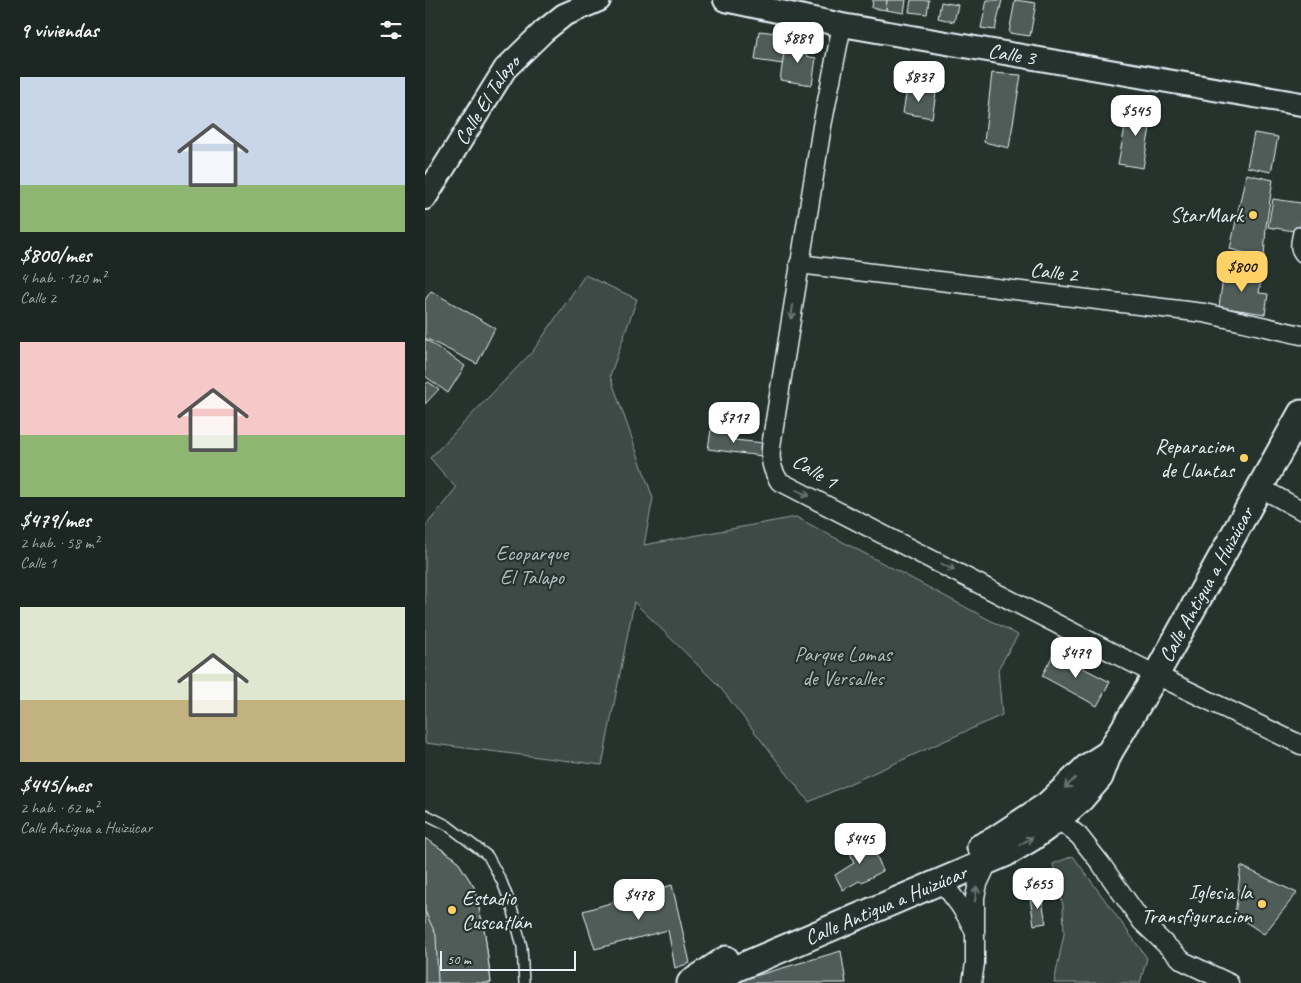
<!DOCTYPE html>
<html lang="es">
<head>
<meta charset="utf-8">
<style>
	body { margin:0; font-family:Caveat,sans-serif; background:#252e2a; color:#f1f3f6; height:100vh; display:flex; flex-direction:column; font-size:19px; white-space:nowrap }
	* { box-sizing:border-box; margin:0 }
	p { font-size:16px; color:#a0a5a5 }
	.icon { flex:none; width:28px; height:28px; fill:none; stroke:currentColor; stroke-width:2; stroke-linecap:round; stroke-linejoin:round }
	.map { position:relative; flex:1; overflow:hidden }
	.details { display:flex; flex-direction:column; background:#1c2622; width:425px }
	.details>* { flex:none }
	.scale { position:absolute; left:15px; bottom:12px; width:136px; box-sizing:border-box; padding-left:5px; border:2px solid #e8f1f8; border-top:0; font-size:14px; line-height:18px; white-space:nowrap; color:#e8f1f8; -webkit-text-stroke:4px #26332d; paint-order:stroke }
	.price { position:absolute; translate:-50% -42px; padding:0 11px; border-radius:10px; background:#fff; color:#222; font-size:16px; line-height:32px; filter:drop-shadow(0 1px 2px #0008) }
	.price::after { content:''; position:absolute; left:50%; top:30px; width:15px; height:11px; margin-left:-8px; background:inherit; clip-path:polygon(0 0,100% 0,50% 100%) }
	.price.selected { background:#ffd166; color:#111 }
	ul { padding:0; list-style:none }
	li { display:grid; align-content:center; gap:10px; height:265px; padding:0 20px }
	li span { display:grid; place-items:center; height:155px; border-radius:0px; color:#555 }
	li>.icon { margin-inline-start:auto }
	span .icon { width:90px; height:90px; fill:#fffc; stroke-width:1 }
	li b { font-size:21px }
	h2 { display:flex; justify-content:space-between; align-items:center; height:60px; padding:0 20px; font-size:21px }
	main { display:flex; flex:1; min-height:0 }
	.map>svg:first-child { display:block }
</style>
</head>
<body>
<main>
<section class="details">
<h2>9 viviendas<svg class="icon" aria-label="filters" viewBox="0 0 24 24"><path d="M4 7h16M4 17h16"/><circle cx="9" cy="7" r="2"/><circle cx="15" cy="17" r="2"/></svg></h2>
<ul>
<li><span style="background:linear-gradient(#c9d6e8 70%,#8fb573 0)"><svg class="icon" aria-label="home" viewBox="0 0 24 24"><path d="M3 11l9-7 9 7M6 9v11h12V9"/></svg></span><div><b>$800/mes</b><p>4 hab. · 120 m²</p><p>Calle 2</p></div></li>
<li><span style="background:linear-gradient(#f6c9c9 60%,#8fb573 0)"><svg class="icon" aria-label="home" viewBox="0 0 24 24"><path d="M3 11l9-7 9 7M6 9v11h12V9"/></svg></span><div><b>$479/mes</b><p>2 hab. · 58 m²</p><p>Calle 1</p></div></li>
<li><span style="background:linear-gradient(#dfe7d0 60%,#c2b280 0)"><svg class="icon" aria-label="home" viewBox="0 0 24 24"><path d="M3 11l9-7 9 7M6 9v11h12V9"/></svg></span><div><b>$445/mes</b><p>2 hab. · 62 m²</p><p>Calle Antigua a Huizúcar</p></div></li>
</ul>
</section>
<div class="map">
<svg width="876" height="983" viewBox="0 0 876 983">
	<rect width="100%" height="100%" fill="#26332d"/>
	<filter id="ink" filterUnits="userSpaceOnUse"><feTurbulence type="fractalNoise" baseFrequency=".02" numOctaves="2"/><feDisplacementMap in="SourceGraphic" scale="10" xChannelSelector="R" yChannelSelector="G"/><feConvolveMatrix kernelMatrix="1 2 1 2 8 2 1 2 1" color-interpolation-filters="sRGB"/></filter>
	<g filter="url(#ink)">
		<g fill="#3e4b47" stroke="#939ea0">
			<polygon points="160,275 212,299 185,376 228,498 219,545 371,517 593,635 573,669 577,715 384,802 294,686 209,602 177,765 0,743 0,527 31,488 5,458 108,351"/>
			<polygon points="648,856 722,958 715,983 629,983 639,934 638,906 628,864"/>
		</g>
		<g fill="#505c59" stroke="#e8f1f8">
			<polygon points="448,0 462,0 461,10 447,8"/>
			<polygon points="462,0 481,0 479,13 461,10"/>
			<polygon points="486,0 504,0 502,14 484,12"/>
			<polygon points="562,0 577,0 570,30 556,28"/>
			<polygon points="590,0 611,3 605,36 584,33"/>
			<polygon points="516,2 533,5 529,22 513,18"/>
			<polygon points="334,31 361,34 358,64 330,60"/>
			<polygon points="364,40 382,43 381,56 391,58 387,85 355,80 359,53 363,53"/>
			<polygon points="567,73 596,75 584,148 559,142"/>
			<polygon points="482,88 511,93 507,118 478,113"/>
			<polygon points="704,106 728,110 718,168 693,164"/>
			<polygon points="829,133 853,137 846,172 822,167"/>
			<polygon points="821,174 848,180 841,226 839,258 805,249"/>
			<polygon points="848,199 876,203 876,232 843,227"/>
			<polygon points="799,270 818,273 818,276 836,278 834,293 843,294 840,314 794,307"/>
			<polygon points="6,291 70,328 52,364 0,338 0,300"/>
			<polygon points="0,339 40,366 23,393 0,376"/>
			<polygon points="3,382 14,389 0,404 0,385"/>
			<polygon points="286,430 310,433 309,440 339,443 337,456 283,449"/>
			<polygon points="629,653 685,682 672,706 617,676"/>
			<polygon points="444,837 458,871 437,882 434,881 418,890 410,875 429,863 423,847"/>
			<polygon points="0,838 31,859 49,887 60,934 66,983 0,983"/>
			<polygon points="0,838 31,859 49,887 60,934 66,983 13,983 11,935 0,911"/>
			<polygon points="816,866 872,893 839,934 810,915"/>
			<polygon points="247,885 265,963 250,968 243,930 170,949 158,911"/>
			<polygon points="616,895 621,923 609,925 605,897"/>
			<polygon points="416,951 421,983 314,983 313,981"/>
		</g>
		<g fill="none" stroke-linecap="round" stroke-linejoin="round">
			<defs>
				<g id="service">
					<path d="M873 232C871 242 868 249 876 257"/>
					<polyline points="0,814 22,825 63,856 77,882 88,911 97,947 99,983"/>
				</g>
				<g id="minor">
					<path d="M417 25 397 126 348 433C345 453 343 463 354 481L731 675 876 745"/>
					<polyline points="374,264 779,313 876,335"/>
					<polyline points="834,487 876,510"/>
					<polyline points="633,819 654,836 676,864 717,922 758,961 804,983"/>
					<path d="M515 881C529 896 540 911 549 930"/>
					<polyline points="547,983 550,963 550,897 553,884 564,860"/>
				</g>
				<g id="tertiary">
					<path id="s1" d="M300 0 417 25 876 104"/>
					<path id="s2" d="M0 198 80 69 119 31 139 15 174 0"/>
				</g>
				<g id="secondary">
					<polyline points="555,847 569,840 622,805 662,767 684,753"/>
					<polyline points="265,983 301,959"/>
					<path id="s3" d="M289 983 310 969 580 854 607 838 633 819 656 799 675 777 684 753 731 675 876 413"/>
				</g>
			</defs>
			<use href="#service" stroke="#e8f1f8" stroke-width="12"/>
			<use href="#minor" stroke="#e8f1f8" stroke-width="21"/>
			<use href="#tertiary" stroke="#e8f1f8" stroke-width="26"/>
			<use href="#secondary" stroke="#e8f1f8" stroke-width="29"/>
			<use href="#service" stroke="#26332d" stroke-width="9"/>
			<use href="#minor" stroke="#26332d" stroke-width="18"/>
			<use href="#tertiary" stroke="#26332d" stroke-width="22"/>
			<use href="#secondary" stroke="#26332d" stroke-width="25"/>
		</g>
		<defs><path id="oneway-shaft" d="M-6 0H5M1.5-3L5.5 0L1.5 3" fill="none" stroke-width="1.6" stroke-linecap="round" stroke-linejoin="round" transform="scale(1.25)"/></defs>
		<g stroke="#6a7674">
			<use href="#oneway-shaft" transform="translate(367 312) rotate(99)"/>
			<use href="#oneway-shaft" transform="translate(378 493) rotate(27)"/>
			<use href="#oneway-shaft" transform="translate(523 567) rotate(27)"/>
			<use href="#oneway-shaft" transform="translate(645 783) rotate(136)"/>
			<use href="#oneway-shaft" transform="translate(601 841) rotate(-30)"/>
			<use href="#oneway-shaft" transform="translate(551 894) rotate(-82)"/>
		</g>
	</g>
	<g fill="#ffd166" stroke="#26332d" stroke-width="2">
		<circle cx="828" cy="215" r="5"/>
		<circle cx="819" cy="458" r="5"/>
		<circle cx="837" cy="904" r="5"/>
		<circle cx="27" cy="910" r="5"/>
	</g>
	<g text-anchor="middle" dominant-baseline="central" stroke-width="4.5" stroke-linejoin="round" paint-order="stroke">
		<g font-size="21" fill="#e8f1f8" stroke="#26332d">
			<text stroke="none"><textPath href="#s1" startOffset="292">Calle 3</textPath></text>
			<text stroke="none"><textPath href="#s2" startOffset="116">Calle El Talapo</textPath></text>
			<text transform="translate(629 272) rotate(7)">Calle 2</text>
			<text transform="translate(390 471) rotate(31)">Calle 1</text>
			<text stroke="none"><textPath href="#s3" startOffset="662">Calle Antigua a Huizúcar</textPath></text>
			<text stroke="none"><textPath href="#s3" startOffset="189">Calle Antigua a Huizúcar</textPath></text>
		</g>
		<g font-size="21" fill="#e8f1f8" stroke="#26332d" text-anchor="end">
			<text x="818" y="215">StarMark</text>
			<text x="809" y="446">Reparacion<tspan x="809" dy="24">de Llantas</tspan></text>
			<text x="827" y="892">Iglesia la<tspan x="827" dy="24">Transfiguracion</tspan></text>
			<text x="37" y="898" text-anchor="start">Estadio<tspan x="37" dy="24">Cuscatlán</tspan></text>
		</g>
		<g font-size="21" fill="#b5bfc3" stroke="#26332d">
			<text x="107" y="553">Ecoparque<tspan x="107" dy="24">El Talapo</tspan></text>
			<text x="418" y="654">Parque Lomas<tspan x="418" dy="24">de Versalles</tspan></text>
		</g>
	</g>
</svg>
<div class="scale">50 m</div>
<b class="price" style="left:373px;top:64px">$889</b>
<b class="price" style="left:494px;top:103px">$837</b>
<b class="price" style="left:711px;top:137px">$545</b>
<b class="price selected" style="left:817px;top:293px">$800</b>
<b class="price" style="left:309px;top:444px">$717</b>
<b class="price" style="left:651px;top:679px">$479</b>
<b class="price" style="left:435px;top:865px">$445</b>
<b class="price" style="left:613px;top:910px">$655</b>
<b class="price" style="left:214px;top:921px">$478</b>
</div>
</main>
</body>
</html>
